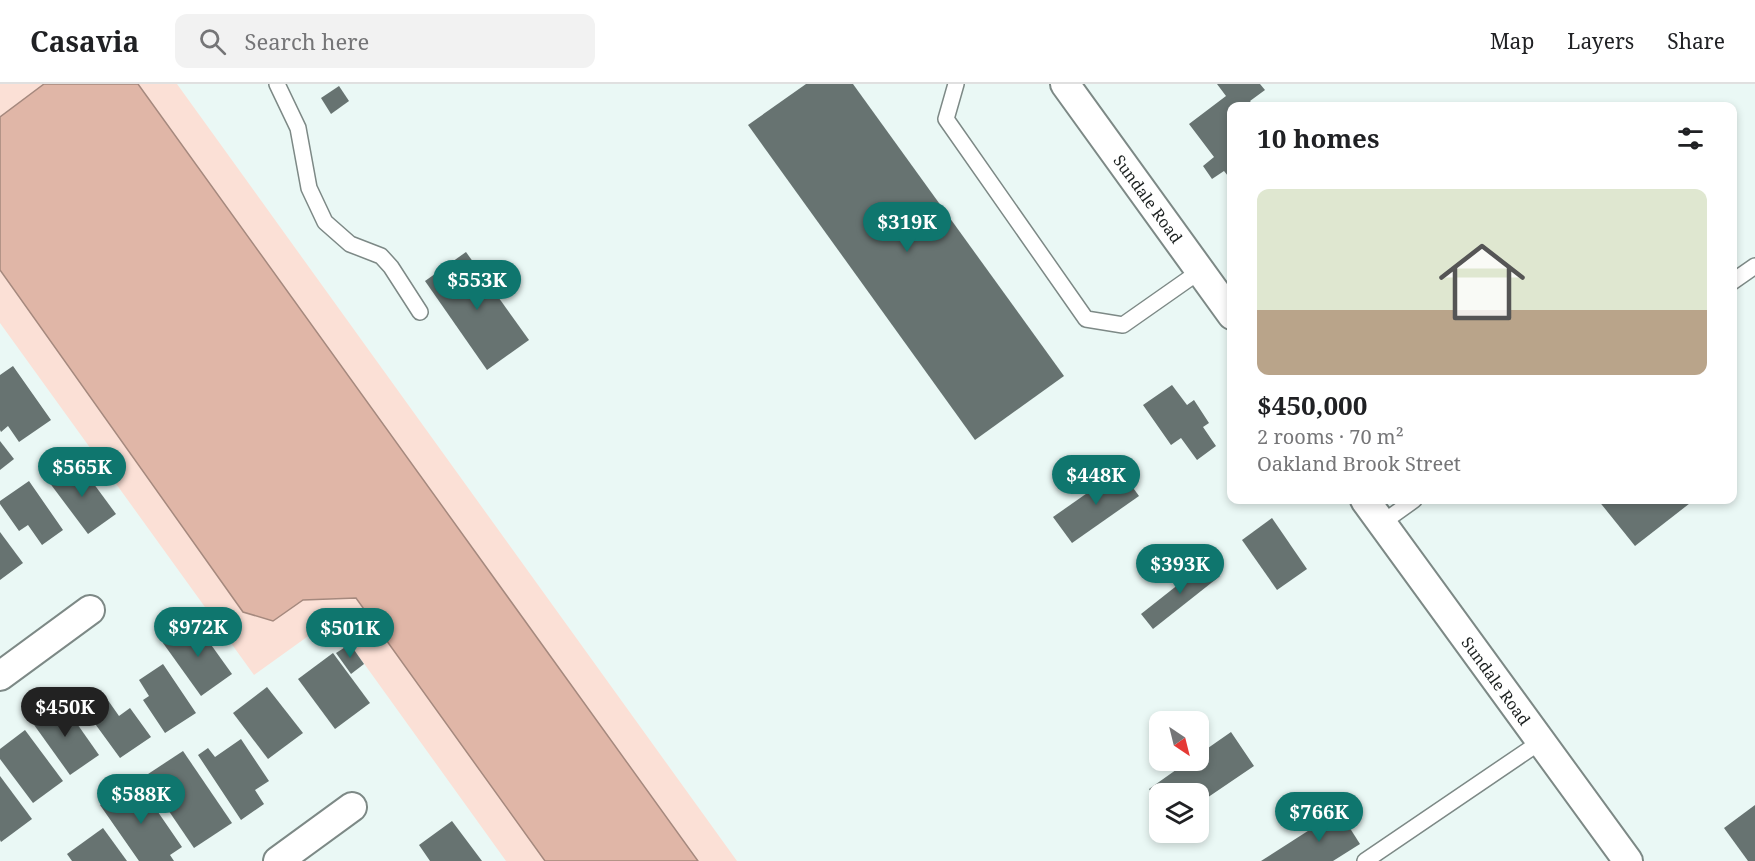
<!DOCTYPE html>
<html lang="en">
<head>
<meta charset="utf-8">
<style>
	body { margin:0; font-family:"Noto Serif",serif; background:#f2f2f2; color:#202124; height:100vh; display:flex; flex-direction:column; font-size:22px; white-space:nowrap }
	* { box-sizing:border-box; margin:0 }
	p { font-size:20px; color:#757577 }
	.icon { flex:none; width:33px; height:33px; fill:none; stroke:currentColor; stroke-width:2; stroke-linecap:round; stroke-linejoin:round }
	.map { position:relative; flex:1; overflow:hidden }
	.sheet { position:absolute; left:1227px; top:18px; width:510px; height:402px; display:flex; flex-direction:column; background:#fff; border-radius:12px; box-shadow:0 3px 9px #0003 }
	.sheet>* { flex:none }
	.needle { width:39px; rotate:145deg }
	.buttons { position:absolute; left:1149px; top:627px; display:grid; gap:12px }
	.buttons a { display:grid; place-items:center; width:60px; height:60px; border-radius:12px; background:#fff; box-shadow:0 3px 9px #0003; font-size:30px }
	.price { position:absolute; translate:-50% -51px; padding:0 14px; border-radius:21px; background:#0f766e; color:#fff; font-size:20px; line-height:39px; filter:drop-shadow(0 2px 3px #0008) }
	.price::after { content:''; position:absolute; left:50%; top:36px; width:18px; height:14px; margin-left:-9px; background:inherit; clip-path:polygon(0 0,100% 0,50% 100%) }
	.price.current { background:#222; color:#fff }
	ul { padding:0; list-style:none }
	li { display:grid; align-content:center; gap:12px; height:318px; padding:0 30px }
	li+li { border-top:2px solid #e0e0e0 }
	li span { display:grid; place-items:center; height:186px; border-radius:12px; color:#555 }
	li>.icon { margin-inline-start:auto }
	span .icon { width:108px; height:108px; fill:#fffc; stroke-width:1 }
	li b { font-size:26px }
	h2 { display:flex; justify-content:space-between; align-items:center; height:72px; padding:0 30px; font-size:26px }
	header { display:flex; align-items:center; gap:36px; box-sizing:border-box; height:84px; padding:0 30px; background:#fff; border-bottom:2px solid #e0e0e0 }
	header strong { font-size:28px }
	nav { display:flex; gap:33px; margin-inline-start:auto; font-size:21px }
	.search { width:420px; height:54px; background:#f2f2f2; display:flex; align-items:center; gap:15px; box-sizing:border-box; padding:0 21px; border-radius:12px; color:#757577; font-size:22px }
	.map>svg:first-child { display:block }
</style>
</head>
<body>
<header>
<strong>Casavia</strong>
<div class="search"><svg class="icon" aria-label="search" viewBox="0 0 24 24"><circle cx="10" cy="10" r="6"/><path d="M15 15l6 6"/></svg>Search here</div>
<nav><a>Map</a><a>Layers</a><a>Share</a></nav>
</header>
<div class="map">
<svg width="1755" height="777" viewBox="0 0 1755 777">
	<rect width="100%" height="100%" fill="#eaf8f5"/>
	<polygon fill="#fbe0d6" points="0,0 177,0 737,777 506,777 332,535 254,591 0,239"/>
	<polygon fill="#e0b6a7" stroke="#a5897e" stroke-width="1.5" points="44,0 138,0 698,777 545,777 356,514 303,516 273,537 243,528 0,186 0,33"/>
	<g fill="#677371">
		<polygon points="806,0 853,0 1064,292 975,356 748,41"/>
		<polygon points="1217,0 1260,0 1265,6 1250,17 1254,22 1232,22 1232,97 1224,87 1212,95 1203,82 1214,73 1189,40 1226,12"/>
		<polygon points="339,2 349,17 331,30 321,14"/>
		<polygon points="466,168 529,256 487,286 425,197"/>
		<polygon points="13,282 51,336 19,358 8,342 1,348 0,346 0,291"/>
		<polygon points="1172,301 1187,321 1194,316 1209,339 1203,343 1216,362 1197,376 1181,354 1171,361 1143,321"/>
		<polygon points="0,357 14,375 0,386"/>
		<polygon points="77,377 116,430 88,450 49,398"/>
		<polygon points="1120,386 1139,412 1072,459 1053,433"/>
		<polygon points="29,397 63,446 42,461 28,441 19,447 0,420 0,417"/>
		<polygon points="1598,416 1694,416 1635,462"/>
		<polygon points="1272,434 1307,485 1277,506 1242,456"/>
		<polygon points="0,448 23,479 0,496"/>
		<polygon points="1208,477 1220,492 1153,545 1141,530"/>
		<polygon points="194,537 232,590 201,612 163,559"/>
		<polygon points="350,560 364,580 351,590 336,569"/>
		<polygon points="333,569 370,619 335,645 298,595"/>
		<polygon points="163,580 196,629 165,649 143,616 149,612 139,596"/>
		<polygon points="267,603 303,649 268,675 233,629"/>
		<polygon points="105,612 119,632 130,624 151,653 120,674 85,626"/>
		<polygon points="61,617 99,671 70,691 32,638"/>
		<polygon points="25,646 63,697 33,719 0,675 0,665"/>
		<polygon points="1231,648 1254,682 1198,720 1198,710 1160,710 1160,720 1149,705 1190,676 1198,676 1198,671"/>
		<polygon points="241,655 269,697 255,706 264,720 241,736 198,671 208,664 215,673"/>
		<polygon points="183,667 232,739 194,764 145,692"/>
		<polygon points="0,692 32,735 1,758 0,756"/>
		<polygon points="136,696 182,763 170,771 174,777 139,777 100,721"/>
		<polygon points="1755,721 1755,777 1748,777 1724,744"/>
		<polygon points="1339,727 1360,760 1333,777 1261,777"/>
		<polygon points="452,737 482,777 430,777 419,761"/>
		<polygon points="103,744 127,777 72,777 67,770"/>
	</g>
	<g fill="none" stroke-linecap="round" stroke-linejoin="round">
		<defs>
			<g id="lane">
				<polyline points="277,0 298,44 309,104 325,138 350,160 381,172 391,183 420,228"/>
				<polyline points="956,0 946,35 1086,235 1123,241 1200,187"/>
				<polyline points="1732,198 1755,182"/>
				<polyline points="1382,439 1414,416"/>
				<polyline points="1365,777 1540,658"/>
			</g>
			<g id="street">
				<polyline points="1065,0 1232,231"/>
				<polyline points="1365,416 1628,777"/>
				<polyline points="0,592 90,526"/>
				<polyline points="278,777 352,723"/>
			</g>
		</defs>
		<use href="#lane" stroke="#7d8986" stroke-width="18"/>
		<use href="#street" stroke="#7d8986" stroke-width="32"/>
		<use href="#lane" stroke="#fff" stroke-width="15"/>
		<use href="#street" stroke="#fff" stroke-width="28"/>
	</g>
	<g text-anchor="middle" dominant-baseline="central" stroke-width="4.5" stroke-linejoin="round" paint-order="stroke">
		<g font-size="16" fill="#1b201f" stroke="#fff">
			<text transform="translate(1148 115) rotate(54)">Sundale Road</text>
			<text transform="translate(1496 597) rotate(54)">Sundale Road</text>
		</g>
	</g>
</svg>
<div class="buttons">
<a><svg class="needle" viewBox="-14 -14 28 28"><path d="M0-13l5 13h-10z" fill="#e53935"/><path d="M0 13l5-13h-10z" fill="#757577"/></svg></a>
<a><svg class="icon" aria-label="layers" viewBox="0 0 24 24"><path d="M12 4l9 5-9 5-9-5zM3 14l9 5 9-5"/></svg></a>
</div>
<b class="price" style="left:907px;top:169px">$319K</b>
<b class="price" style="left:477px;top:227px">$553K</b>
<b class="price" style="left:82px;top:414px">$565K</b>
<b class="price" style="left:1096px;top:422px">$448K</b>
<b class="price" style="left:1180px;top:511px">$393K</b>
<b class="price" style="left:198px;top:574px">$972K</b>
<b class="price" style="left:350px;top:575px">$501K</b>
<b class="price current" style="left:65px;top:654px">$450K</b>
<b class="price" style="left:141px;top:741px">$588K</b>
<b class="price" style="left:1319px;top:759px">$766K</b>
<section class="sheet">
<h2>10 homes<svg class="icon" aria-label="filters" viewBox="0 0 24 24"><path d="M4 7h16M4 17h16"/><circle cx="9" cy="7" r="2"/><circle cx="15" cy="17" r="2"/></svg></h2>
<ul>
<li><span style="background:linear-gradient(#dfe7d0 65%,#b9a48a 0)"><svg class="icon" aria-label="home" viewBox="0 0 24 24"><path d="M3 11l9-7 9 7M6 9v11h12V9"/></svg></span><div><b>$450,000</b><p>2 rooms · 70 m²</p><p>Oakland Brook Street</p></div></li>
</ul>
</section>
</div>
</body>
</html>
